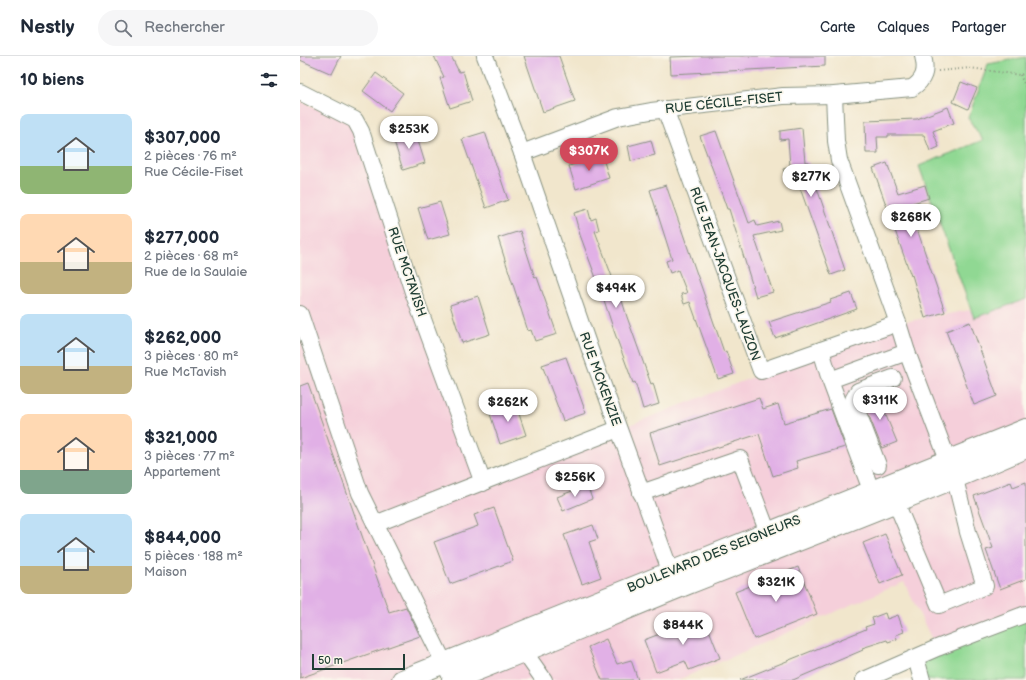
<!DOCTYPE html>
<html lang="fr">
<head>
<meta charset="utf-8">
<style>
	body { margin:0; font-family:"Balsamiq Sans",sans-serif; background:#f6f6f7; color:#1f2937; height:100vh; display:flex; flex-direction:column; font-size:15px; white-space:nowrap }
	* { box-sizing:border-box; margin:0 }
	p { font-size:13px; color:#747a83 }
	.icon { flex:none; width:22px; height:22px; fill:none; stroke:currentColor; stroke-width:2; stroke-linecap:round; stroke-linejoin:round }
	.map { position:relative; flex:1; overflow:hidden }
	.sheet { display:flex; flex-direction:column; background:#fff; width:300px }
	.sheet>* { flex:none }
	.scale { position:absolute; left:12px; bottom:10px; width:93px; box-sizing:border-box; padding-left:4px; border:2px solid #1f3d34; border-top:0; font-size:11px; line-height:14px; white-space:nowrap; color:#1f3d34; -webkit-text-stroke:3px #fbf7ec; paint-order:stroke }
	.price { position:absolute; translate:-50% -34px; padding:0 9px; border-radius:14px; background:#fff; color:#222; font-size:13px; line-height:26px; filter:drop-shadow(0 1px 2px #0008) }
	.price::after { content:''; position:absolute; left:50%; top:24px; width:12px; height:9px; margin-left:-6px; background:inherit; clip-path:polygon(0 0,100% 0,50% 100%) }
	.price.active { background:#d1495b; color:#fff }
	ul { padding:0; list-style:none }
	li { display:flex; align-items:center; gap:12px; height:100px; padding:0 20px }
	li span { display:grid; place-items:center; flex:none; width:112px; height:80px; border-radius:8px; color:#555 }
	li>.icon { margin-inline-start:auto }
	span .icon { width:48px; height:48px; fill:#fffc; stroke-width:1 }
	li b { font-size:17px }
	h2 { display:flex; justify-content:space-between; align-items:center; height:48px; padding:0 20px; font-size:17px }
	header { display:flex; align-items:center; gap:24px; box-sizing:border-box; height:56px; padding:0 20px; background:#fff; border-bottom:1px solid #e0e1e3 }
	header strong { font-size:19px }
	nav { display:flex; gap:22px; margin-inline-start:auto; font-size:14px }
	.search { width:280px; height:36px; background:#f6f6f7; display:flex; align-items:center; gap:10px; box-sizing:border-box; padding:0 14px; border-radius:22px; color:#747a83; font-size:15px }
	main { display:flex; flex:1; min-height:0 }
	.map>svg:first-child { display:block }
</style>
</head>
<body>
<header>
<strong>Nestly</strong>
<div class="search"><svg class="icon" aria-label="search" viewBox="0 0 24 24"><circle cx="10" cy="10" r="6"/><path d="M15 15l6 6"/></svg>Rechercher</div>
<nav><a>Carte</a><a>Calques</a><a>Partager</a></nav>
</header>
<main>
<section class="sheet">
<h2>10 biens<svg class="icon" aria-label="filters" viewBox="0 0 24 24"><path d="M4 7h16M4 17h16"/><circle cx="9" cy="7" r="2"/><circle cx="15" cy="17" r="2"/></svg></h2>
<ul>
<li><span style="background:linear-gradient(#bfe0f5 65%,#8fb573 0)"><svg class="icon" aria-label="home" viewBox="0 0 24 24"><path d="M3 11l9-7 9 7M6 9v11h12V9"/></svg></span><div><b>$307,000</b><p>2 pièces · 76 m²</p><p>Rue Cécile-Fiset</p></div></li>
<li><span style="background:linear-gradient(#ffd9b3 60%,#c2b280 0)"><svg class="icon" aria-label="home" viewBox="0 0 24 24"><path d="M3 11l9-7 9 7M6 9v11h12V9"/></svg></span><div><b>$277,000</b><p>2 pièces · 68 m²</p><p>Rue de la Saulaie</p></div></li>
<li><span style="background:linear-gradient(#bfe0f5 65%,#c2b280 0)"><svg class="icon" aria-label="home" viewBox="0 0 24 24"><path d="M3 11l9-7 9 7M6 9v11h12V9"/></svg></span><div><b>$262,000</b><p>3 pièces · 80 m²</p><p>Rue McTavish</p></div></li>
<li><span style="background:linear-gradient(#ffd9b3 70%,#7fa58c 0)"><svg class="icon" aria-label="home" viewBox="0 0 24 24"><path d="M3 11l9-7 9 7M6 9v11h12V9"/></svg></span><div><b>$321,000</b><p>3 pièces · 77 m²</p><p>Appartement</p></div></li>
<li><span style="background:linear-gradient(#bfe0f5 65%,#c2b280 0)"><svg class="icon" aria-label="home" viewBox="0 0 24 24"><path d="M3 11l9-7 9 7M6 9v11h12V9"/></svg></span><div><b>$844,000</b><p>5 pièces · 188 m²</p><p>Maison</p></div></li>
</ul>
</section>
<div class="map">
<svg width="726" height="624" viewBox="0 0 726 624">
	<rect width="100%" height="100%" fill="#fbf7ec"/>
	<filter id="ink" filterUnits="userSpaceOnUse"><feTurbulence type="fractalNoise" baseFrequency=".025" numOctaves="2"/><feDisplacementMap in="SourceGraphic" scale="8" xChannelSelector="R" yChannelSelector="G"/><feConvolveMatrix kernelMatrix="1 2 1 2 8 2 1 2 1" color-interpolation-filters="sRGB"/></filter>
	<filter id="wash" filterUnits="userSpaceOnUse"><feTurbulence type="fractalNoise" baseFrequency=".012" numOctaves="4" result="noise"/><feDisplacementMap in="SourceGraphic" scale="16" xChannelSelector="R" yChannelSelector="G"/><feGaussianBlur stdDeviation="0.9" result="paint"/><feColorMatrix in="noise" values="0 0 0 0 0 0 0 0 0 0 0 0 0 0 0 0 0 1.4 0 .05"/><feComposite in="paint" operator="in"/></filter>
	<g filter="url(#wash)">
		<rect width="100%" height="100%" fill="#f1e6cc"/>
		<g fill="#f5cfda">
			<polygon points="0,45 50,67 183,426 461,318 598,267 670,254 674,262 726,243 726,368 145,607 90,624 0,624"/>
			<polygon points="726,392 726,558 635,590 604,526 378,624 156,624"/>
		</g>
		<g fill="#90d893" stroke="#588a64">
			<polygon points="726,1 726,243 674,262 619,110 683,84 668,62 688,8"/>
			<polygon points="726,558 726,624 622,624 616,602"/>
		</g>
		<g id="blocks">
			<g fill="#e1b0e6">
				<polygon points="0,0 41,0 32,18 0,4"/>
				<polygon points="134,0 151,0 159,16 163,15 172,45 150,52 140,22 144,21"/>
				<polygon points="224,0 259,0 275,45 243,56"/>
				<polygon points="403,0 525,0 525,10 371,18 370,1"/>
				<polygon points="76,17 103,37 90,55 63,35"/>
				<polygon points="661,26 677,32 668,53 653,46"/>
				<polygon points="648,51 654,67 633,75 639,91 630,95 624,79 588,79 588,81 577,81 578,97 566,97 565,65 617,63"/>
				<polygon points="502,72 505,106 508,106 545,214 531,219 500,132 499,132 495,122 487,125 483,113 490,111 488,83 480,84 480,75"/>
				<polygon points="115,75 125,107 103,114 93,82"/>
				<polygon points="416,75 449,167 455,164 457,170 479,165 481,174 454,180 473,236 456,241 429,153 427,153 420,133 400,80"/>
				<polygon points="185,76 208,144 186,152 162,83"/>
				<polygon points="351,84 355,99 331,105 328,90"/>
				<polygon points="302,99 309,122 276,133 269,110"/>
				<polygon points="587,107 598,137 625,129 629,142 613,147 615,154 611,155 645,256 625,262 612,219 611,220 573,112"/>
				<polygon points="366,129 424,296 426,295 434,318 418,323 390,246 384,248 381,238 387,237 378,214 370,217 366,205 372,203 350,134"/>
				<polygon points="140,146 150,178 128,184 118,152"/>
				<polygon points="288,153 291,164 296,162 299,174 295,175 314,226 316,225 327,261 351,328 353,327 359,348 343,353 335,326 333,327 314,275 302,238 280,179 274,157"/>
				<polygon points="220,175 235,222 237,221 257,278 235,285 231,274 228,275 198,182"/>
				<polygon points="551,237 557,253 475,282 469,266 531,246 530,244"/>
				<polygon points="178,240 190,278 162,287 150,249"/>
				<polygon points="670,266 697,340 674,349 646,275"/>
				<polygon points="266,301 286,357 263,365 242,309"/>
				<polygon points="8,327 89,556 106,551 120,580 0,622 0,330"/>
				<polygon points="577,338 597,386 582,392 563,345"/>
				<polygon points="459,342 463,353 478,348 484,367 531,353 545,391 496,405 498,412 473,420 459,378 360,410 350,377"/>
				<polygon points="215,346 226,379 200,388 189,355"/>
				<polygon points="711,426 713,431 726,426 726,523 700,533 686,494 693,492 674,440"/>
				<polygon points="287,429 292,443 263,455 257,441"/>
				<polygon points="194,452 213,505 150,528 134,486 178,470 174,459"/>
				<polygon points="293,469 298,483 289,486 301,521 282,528 264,479"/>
				<polygon points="585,478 602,519 580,528 563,487"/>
				<polygon points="498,511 517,558 454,583 435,536"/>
				<polygon points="585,557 587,563 598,559 604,576 596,579 597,583 588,586 587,584 562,592 563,594 493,624 440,624 566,573 565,571 574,568 572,562"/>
				<polygon points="404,561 420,602 389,614 385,605 356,616 344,584"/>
				<polygon points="306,583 317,608 331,604 338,624 302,624 288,591"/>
			</g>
		</g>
	</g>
	<g filter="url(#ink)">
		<use href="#blocks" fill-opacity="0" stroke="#889280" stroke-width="1"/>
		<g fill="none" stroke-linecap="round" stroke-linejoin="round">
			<defs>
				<g id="minor">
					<polyline points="185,0 222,97 289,291 375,528"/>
					<polyline points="0,36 55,64 61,75 113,236 183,427"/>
					<polyline points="534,39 536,85 539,104 598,267 607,296 655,423 668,476 685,530 639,549 592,437"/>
					<polyline points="365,53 461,315 598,267"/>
					<path d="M222 97 318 61 351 55 483 40 534 39 612 32C624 24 627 15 623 0"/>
					<polyline points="0,258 60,437 149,617"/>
					<polyline points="521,294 530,324 571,434"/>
					<polyline points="530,324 607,296"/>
					<polyline points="578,409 553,344 558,335 593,322"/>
					<polyline points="341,437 440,403 468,477"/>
					<polyline points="75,468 318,373"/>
					<polyline points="218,587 244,624"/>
					<polyline points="616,602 622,624"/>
					<polyline points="564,624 637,592 726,558"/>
				</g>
				<g id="major">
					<polyline points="102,624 726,373"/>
					<path d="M152 624C231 594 309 560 388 528 501 483 615 441 726 392"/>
				</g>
			</defs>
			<use href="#minor" stroke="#889280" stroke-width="18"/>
			<use href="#major" stroke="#889280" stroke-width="22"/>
			<g stroke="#889280" stroke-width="2" stroke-dasharray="1 3" stroke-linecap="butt">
				<polyline points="638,15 670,12 720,19 726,17"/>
				<polyline points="720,19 726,32"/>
			</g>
			<use href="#minor" stroke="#fff" stroke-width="16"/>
			<use href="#major" stroke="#fff" stroke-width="20"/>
		</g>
	</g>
	<g text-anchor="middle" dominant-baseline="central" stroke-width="3.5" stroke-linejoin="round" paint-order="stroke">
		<g font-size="13" fill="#1f3d34" stroke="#fbf7ec">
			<text transform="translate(424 47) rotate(-6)">RUE CÉCILE-FISET</text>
			<text transform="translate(107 216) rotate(71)">RUE MCTAVISH</text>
			<text transform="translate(425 218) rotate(70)">RUE JEAN-JACQUES-LAUZON</text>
			<text transform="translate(300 323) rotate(70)">RUE MCKENZIE</text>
			<text transform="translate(414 498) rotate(-22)">BOULEVARD DES SEIGNEURS</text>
		</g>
	</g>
</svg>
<div class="scale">50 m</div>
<b class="price" style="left:109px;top:94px">$253K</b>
<b class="price active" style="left:289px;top:116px">$307K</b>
<b class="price" style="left:511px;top:142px">$277K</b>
<b class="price" style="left:611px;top:182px">$268K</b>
<b class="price" style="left:316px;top:253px">$494K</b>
<b class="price" style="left:580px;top:365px">$311K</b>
<b class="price" style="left:208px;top:367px">$262K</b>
<b class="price" style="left:275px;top:442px">$256K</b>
<b class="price" style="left:476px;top:547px">$321K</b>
<b class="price" style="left:383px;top:590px">$844K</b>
</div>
</main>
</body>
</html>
